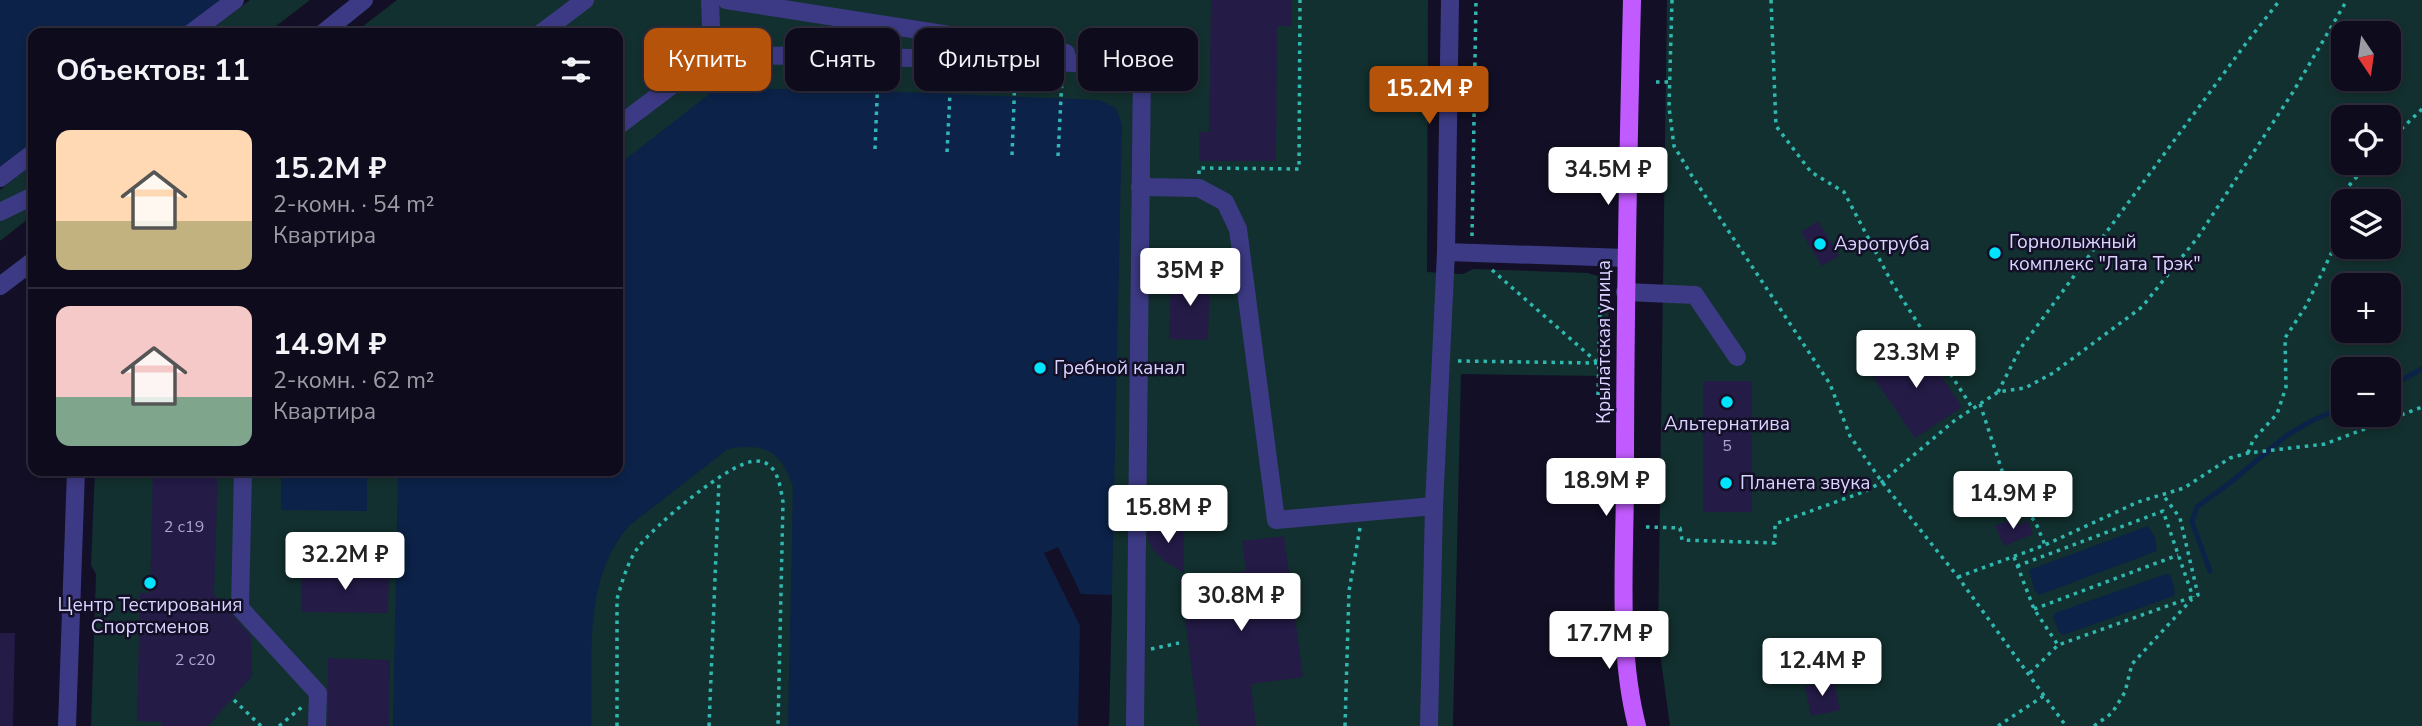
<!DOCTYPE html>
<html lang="ru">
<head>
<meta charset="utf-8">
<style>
	body { margin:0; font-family:"Nunito Sans",sans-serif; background:#1c1929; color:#f1f3f6; height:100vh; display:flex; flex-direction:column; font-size:26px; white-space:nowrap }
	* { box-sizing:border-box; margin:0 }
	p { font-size:23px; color:#9b9ba3 }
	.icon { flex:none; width:38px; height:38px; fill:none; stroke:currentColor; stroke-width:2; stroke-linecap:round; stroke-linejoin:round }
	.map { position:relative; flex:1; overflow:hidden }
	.details { position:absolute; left:28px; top:28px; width:595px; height:448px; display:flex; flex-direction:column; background:#0e0b1c; border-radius:14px; box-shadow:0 4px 10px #0003,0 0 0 2px #2e2b3b }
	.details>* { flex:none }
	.top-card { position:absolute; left:644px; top:28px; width:665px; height:63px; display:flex; gap:14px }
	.needle { width:46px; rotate:167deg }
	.buttons { position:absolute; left:2331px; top:21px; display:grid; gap:14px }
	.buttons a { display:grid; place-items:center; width:70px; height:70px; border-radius:14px; background:#0e0b1c; box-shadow:0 4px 10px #0003,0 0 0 2px #2e2b3b; font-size:35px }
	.price { position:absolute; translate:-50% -60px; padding:0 16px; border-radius:7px; background:#fff; color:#222; font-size:23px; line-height:46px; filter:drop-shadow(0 2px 4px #0008) }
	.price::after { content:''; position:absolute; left:50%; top:42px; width:21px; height:16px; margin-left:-10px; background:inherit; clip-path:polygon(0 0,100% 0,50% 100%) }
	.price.on { background:#b45309; color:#fff }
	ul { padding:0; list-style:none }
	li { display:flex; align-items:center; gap:21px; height:175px; padding:0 28px }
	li+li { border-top:2px solid #2e2b3b }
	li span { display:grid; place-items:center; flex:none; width:196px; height:140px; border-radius:14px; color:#555 }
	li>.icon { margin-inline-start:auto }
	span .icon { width:84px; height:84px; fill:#fffc; stroke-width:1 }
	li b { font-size:30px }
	h2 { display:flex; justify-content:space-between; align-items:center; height:84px; padding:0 28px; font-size:30px }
	.tag { padding:0 24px; border-radius:14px; background:#0e0b1c; box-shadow:0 4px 10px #0003,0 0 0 2px #2e2b3b; font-size:24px; line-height:63px }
	.tag.on { background:#b45309; color:#fff }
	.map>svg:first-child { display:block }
</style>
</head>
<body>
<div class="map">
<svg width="2422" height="726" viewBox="0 0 2422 726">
	<rect width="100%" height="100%" fill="#130f26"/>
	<g fill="#12302f" fill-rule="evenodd">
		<polygon points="250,0 310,0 267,33 206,33"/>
		<polygon points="397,0 1428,0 1427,272 1463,274 1473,269 1588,273 1604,278 1609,296 1607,371 1603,376 1461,374 1453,726 91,726 96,574 91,565 95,471 618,471 618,33 354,33"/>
		<path d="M1667 0H2422V726H1670L1658 639ZM2343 33H2389V79H2343ZM2343 117H2389V163H2343ZM2343 201H2389V247H2343ZM2343 285H2389V331H2343ZM2343 369H2389V415H2343Z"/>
		<polygon points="33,164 33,215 0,241 0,190"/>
	</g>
	<g fill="#0c2248">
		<polygon points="0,0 221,0 177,33 33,33 33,142 0,167"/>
		<path d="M717 88 877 91 1099 100 1116 108 1122 124 1109 726H788L793 487C781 450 764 443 728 449L630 525C582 578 593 659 591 726H393L398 471H618V165Z"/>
		<polygon points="281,471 367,471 367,511 281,510"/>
		<polygon points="2148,526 2155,537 2157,551 2039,595 2035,591 2029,570"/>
		<path d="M2166 574 2170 575C2172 582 2176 589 2174 596L2063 635 2059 632 2053 617 2055 613Z"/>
	</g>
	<polygon fill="#130f26" points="1058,547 1081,594 1112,595 1109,726 1078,726 1080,626 1044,553"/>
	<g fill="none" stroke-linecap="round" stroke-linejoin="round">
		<g stroke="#0c2248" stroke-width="5">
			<polyline points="2389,387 2422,369"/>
			<polyline points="2210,571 2192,522 2197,507 2231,482 2286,436 2311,421 2343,407"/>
		</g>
	</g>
	<g fill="#241b47">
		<polygon points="1211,0 1292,0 1292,26 1277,26 1276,161 1199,161 1199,132 1209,132"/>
		<polygon points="1818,221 1839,256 1822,266 1801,232"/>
		<polygon points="1171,275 1210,276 1208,340 1169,339"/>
		<polygon points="1917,341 1962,407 1915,438 1870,373"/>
		<rect x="1703" y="381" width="49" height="131"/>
		<polygon points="153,471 218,471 214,594 251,636 252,676 208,726 161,726 161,722 137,721 140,593 150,593"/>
		<polygon points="2015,518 2018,525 2028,521 2033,534 2004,546 1995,526"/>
		<polygon points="1148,526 1184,528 1184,573 1163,560 1154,551 1148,541"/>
		<polygon points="1284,536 1303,677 1251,684 1256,726 1199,726 1180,579 1246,571 1242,541"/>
		<polygon points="302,571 389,571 388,613 301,612"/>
		<polygon points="0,633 15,633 13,726 0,726"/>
		<polygon points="328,658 390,660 389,726 328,726"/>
		<polygon points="1834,681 1840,710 1811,716 1805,686"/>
	</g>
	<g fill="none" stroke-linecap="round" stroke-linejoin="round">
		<g stroke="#2fb8b0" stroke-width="3.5" stroke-dasharray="3.5 5" stroke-linecap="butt">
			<polyline points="1672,0 1669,107 1674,146 1692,176 1830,384 1850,436 1882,482 1958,577 2066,726"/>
			<polyline points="1771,0 1776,126 1811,172 1844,192 1892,283 1973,409"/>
			<polyline points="1656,82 1670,82"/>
			<polyline points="2389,141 2422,109"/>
			<polyline points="875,149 878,74"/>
			<polyline points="947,152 951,74"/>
			<polyline points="1012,155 1015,76"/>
			<polyline points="1058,156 1062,78"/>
			<polyline points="1199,174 1199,168 1299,169 1300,0"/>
			<polyline points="2343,201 2346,189 2369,163"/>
			<polyline points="1472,236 1476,0"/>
			<polyline points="1492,270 1598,363"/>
			<polyline points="1458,361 1597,363"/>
			<polyline points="1998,392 2020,349 2247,42 2280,0"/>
			<polyline points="1598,395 1601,272"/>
			<polyline points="1980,404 2011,498 2035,521 2045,545"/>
			<polyline points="2248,453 2253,440 2277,414 2286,387 2285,338 2306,306 2331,254 2343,202"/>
			<polyline points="1646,527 1680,528 1682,540 1775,543 1775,524 1866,491 1882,482 1954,421 1998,392 2025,388 2053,373 2142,307 2198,237 2293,92 2347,0"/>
			<polyline points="2014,557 2034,609 2058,645"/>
			<polyline points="2017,566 2163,511 2193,597"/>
			<polyline points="1958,577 2045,545 2138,502 2184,488 2230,458 2248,453 2325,444 2422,407"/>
			<polyline points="2034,609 2178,555"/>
			<polyline points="1151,649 1179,643"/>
			<polyline points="2030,673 2058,645 2198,595 2180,518 2163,495"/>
			<polyline points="234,700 261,726"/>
			<polyline points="279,726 302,707"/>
			<path d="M617 726V599C622 582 627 564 637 549 651 528 732 459 757 461 778 462 780 486 783 502L778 726"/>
			<polyline points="709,726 719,480"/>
			<polyline points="1345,726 1349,591 1360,528"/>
			<polyline points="1998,726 2045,695"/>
			<polyline points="2094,726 2112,713 2125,692 2132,664 2192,599"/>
		</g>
		<g stroke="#3d3a85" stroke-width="18">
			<polyline points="710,0 712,55 878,57 1142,65"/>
			<polyline points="726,0 1066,53"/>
			<polyline points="191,33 235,0"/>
			<polyline points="323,33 364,0"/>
			<polyline points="541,33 585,0"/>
			<polyline points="618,126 712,55"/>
			<polyline points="0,178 33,153"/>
			<polyline points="1140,187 1199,188 1225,202 1238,229 1276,520 1434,506"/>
			<polyline points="0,212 33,196"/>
			<polyline points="1446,252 1626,258"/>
			<polyline points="0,286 33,261"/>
			<polyline points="1625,292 1695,295 1737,357"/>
			<polyline points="243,471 240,608 318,693 317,726"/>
			<polyline points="67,726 76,471"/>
			<polyline points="1135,726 1142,65"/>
			<polyline points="1429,726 1434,506 1446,252 1450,0"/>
		</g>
		<path stroke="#c25bff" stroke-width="18" d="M1632 0C1628 159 1625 318 1625 478 1625 557 1617 649 1637 726"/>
	</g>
	<g fill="#00e5ff" stroke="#130f26" stroke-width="2.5">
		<circle cx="1820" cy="244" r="7"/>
		<circle cx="1995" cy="253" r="7"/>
		<circle cx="1040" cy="368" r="7"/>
		<circle cx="1727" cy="402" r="7"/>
		<circle cx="1726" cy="483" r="7"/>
		<circle cx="150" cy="583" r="7"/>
	</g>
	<g text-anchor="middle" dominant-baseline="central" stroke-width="5" stroke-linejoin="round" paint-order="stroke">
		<g font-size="16" fill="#aca6d1">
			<text x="1727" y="446">5</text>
			<text x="184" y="527">2 с19</text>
			<text x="195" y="660">2 с20</text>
		</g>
		<g font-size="19" fill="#d9d4ff" stroke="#130f26" text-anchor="start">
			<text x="2009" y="242">Горнолыжный<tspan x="2009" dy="22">комплекс "Лата Трэк"</tspan></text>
			<text x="1834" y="244">Аэротруба</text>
			<text x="1054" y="368">Гребной канал</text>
			<text x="1727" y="424" text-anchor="middle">Альтернатива</text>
			<text x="1740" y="483">Планета звука</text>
			<text x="150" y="605" text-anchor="middle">Центр Тестирования<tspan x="150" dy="22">Спортсменов</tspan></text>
		</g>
		<g font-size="19" fill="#d9d4ff" stroke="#130f26">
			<text transform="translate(1604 342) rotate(-90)">Крылатская улица</text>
		</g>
	</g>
</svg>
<div class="buttons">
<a><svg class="needle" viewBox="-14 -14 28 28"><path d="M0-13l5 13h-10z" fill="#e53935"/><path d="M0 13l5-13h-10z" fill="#9b9ba3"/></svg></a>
<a><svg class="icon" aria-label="locate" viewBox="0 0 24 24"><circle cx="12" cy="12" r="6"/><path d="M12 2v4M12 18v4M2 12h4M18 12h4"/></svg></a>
<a><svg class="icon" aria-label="layers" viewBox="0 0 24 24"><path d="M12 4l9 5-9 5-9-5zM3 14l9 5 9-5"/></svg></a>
<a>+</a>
<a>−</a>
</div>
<b class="price on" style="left:1429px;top:126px">15.2M ₽</b>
<b class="price" style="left:1608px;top:207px">34.5M ₽</b>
<b class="price" style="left:1190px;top:308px">35M ₽</b>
<b class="price" style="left:1916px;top:390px">23.3M ₽</b>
<b class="price" style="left:1606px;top:518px">18.9M ₽</b>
<b class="price" style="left:2013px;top:531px">14.9M ₽</b>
<b class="price" style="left:1168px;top:545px">15.8M ₽</b>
<b class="price" style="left:345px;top:592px">32.2M ₽</b>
<b class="price" style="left:1241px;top:633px">30.8M ₽</b>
<b class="price" style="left:1609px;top:671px">17.7M ₽</b>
<b class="price" style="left:1822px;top:698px">12.4M ₽</b>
<div class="top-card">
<a class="tag on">Купить</a>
<a class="tag">Снять</a>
<a class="tag">Фильтры</a>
<a class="tag">Новое</a>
</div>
<section class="details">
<h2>Объектов: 11<svg class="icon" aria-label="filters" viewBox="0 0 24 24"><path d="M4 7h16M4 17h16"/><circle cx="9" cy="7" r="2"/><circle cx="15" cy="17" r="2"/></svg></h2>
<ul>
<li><span style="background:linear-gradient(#ffd9b3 65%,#c2b280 0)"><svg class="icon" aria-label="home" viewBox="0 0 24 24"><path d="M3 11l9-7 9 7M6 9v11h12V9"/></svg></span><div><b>15.2M ₽</b><p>2-комн. · 54 m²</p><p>Квартира</p></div></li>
<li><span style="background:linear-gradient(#f6c9c9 65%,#7fa58c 0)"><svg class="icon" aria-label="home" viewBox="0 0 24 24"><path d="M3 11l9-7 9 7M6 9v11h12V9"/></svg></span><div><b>14.9M ₽</b><p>2-комн. · 62 m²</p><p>Квартира</p></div></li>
</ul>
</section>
</div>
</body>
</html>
